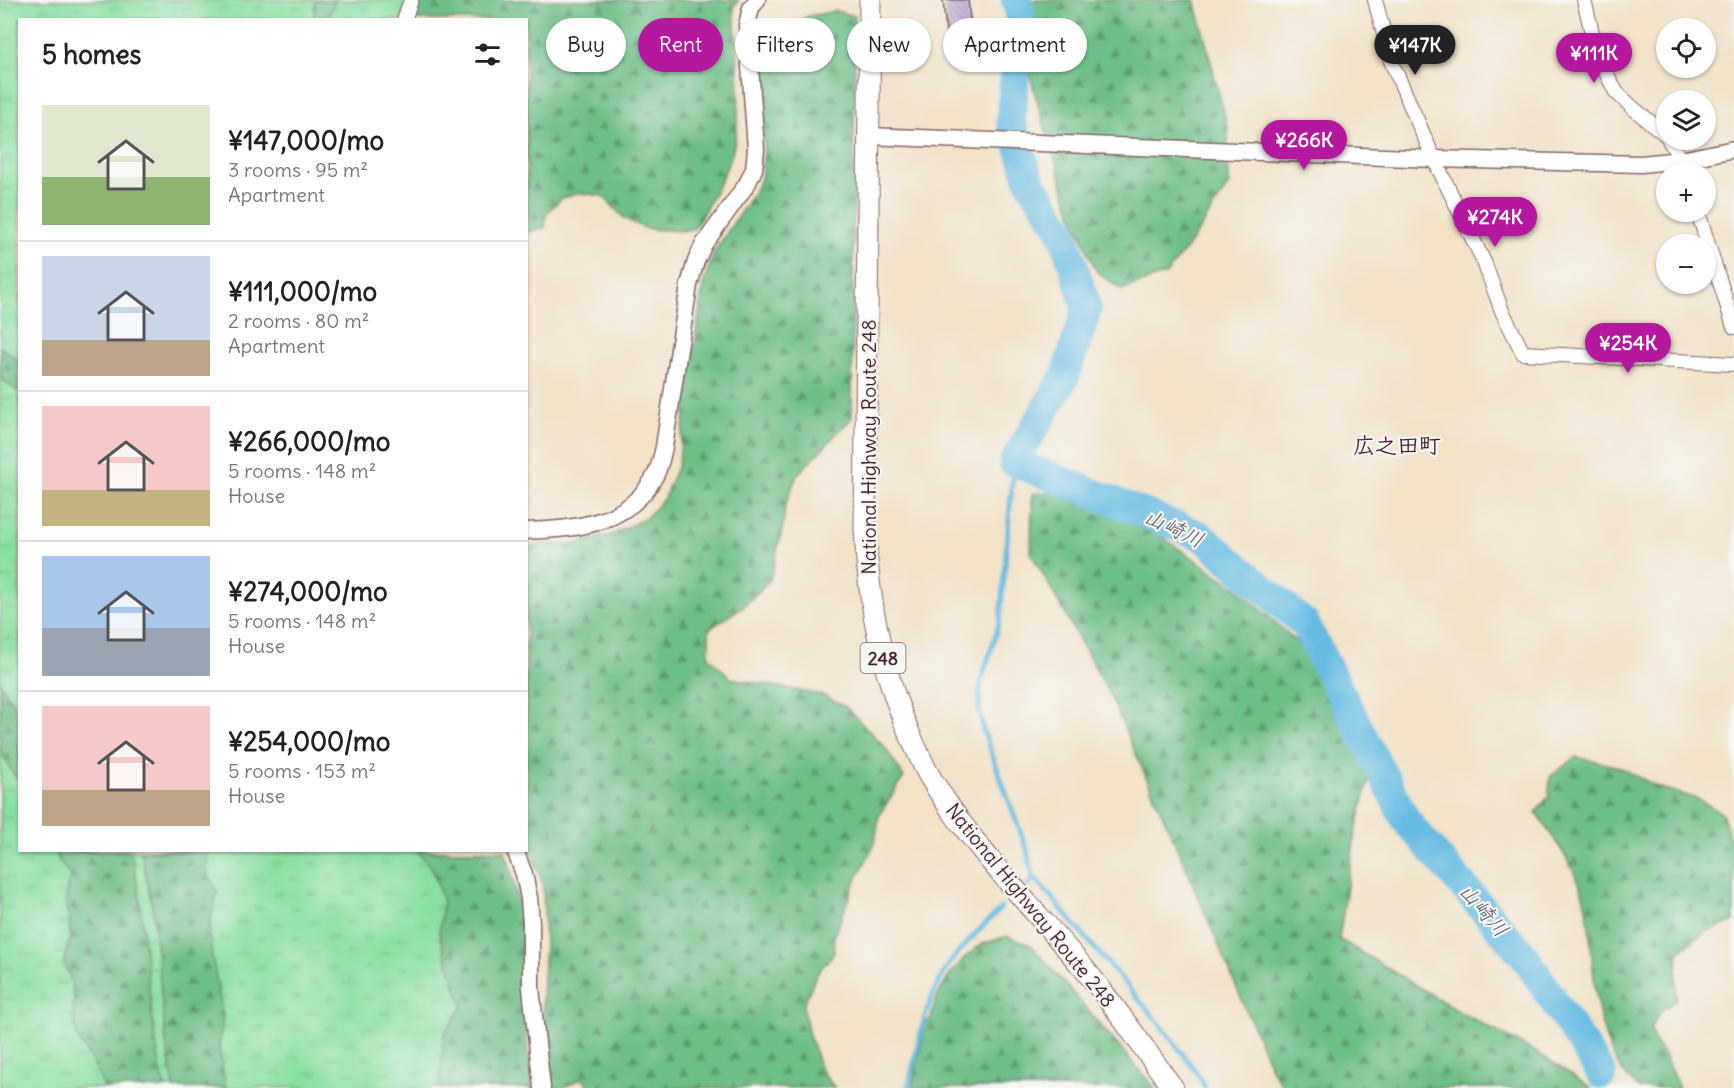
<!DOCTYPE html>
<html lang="en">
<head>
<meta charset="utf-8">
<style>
	body { margin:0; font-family:Delius,"Klee One",sans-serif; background:#f2f2f2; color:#222; height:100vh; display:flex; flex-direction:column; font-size:22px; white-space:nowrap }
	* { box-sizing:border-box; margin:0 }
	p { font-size:20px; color:#767676 }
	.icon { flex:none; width:33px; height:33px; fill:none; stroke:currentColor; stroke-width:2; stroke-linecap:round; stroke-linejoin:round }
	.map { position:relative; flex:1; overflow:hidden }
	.details { position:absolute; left:18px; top:18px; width:510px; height:834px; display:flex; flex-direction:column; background:#fff; border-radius:0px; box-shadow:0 2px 4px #0004 }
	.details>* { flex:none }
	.guide { position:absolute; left:546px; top:18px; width:570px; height:54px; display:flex; gap:12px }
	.controls { position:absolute; left:1656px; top:18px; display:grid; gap:12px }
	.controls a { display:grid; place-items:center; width:60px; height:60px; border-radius:50%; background:#fff; box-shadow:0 2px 4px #0004; font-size:30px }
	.price { position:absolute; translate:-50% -51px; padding:0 14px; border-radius:21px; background:#b5179e; color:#fff; font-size:20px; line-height:39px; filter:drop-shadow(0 2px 3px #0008) }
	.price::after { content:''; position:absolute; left:50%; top:36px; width:18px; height:14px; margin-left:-9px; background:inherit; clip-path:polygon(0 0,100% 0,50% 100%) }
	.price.on { background:#222; color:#fff }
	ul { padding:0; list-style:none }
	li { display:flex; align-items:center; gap:18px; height:150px; padding:0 24px }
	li+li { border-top:2px solid #e0e0e0 }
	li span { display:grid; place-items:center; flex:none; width:168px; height:120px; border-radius:0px; color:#555 }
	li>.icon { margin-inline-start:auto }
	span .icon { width:72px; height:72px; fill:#fffc; stroke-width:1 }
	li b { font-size:26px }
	h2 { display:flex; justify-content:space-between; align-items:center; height:72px; padding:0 24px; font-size:26px }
	.pill { padding:0 21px; border-radius:27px; background:#fff; box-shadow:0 2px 4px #0004; font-size:21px; line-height:54px }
	.pill.on { background:#b5179e; color:#fff }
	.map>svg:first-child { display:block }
</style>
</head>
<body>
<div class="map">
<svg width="1734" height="1088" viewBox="0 0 1734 1088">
	<defs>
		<pattern id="grass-tufts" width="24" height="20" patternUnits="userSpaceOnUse" patternTransform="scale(1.5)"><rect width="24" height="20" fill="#88dfa2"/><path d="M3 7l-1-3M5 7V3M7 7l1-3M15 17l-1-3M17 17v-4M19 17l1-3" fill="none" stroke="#77bf8c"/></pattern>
		<pattern id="forest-firs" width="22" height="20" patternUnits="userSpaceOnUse" patternTransform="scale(1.5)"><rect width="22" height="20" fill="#6ebe88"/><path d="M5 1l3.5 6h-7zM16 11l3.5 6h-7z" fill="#5c9a6f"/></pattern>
		<pattern id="building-back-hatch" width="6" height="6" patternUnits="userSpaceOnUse" patternTransform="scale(1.5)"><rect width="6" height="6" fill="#b29bc8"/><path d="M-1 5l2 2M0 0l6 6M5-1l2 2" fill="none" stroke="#937ea3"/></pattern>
	</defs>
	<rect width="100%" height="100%" fill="#f6f6f2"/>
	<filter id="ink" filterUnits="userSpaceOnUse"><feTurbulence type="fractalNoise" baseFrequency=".0167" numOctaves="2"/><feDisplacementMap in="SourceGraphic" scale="12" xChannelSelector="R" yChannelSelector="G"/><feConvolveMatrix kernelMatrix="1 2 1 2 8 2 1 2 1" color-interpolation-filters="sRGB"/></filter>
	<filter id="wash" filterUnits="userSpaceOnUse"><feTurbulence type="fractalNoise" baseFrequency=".008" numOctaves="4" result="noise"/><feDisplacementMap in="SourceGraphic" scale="24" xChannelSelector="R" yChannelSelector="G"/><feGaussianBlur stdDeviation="1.35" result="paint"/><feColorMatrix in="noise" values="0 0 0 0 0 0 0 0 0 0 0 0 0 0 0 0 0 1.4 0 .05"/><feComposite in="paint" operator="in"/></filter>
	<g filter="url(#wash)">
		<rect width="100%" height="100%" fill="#f1e2c8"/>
		<g fill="url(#grass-tufts)" stroke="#697f66" stroke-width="1.5">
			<polygon points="0,0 408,0 401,20 20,20 19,361 0,347"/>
			<polygon points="0,378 20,392 20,850 504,851 508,859 517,896 521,920 521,990 532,1088 0,1088"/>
		</g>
		<g fill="url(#forest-firs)" stroke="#5c6e5a" stroke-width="1.5">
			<polygon points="315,0 336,0 327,19 314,19"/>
			<path d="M418 0H739L734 7C736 49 743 99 735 140 729 171 710 200 695 228L681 231 647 229 625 219 603 196 580 193 562 198 546 214 545 228 527 232 526 20H410Z"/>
			<polygon points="1012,0 1195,0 1228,128 1229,184 1191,242 1166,274 1121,290 1096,271 1069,206 1035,94"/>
			<polygon points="836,11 855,16 852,418 797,475 785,506 783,526 770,580 744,606 709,629 709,657 731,678 822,695 846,707 884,746 904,777 879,815 875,843 855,882 834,937 834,953 816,975 803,1006 809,1035 822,1072 835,1088 591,1088 582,1078 563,1088 552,1088 542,997 545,946 543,884 526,839 526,548 544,544 574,544 614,534 647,517 664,498 678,465 703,284 714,252 749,200 761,179 764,148 760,70 765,52 782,31 808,16"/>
			<polygon points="0,347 19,361 19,392 0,378"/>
			<polygon points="1091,489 1237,588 1306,650 1378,743 1355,835 1339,939 1460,1012 1541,1055 1591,1088 1284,1088 1271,1069 1188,873 1109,693 1031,553 1032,494"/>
			<polygon points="0,683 19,714 19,780 14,775 0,750"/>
			<path d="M1576 757 1620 767 1657 787 1698 799 1723 814 1734 854V921L1705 932 1678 952 1676 1000 1662 1010 1650 1028 1655 1042 1664 1055 1679 1088H1638C1599 1055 1595 995 1591 947 1589 929 1588 909 1582 892 1573 863 1552 837 1536 812L1549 796 1550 777Z"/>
			<path d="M57 851H130C141 887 142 923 146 960 150 1002 155 1047 165 1088H104L96 1068 77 1037 73 1015 74 1001 72 986 69 974 63 963 70 938 69 919 66 908V891L70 876 56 855Z"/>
			<polygon points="141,851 209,851 208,853 206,869 217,892 210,924 211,950 223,1016 219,1047 226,1088 174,1088 166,1043 153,911"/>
			<polygon points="417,851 504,851 508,859 517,896 521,920 521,990 532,1088 439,1088 444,1034 463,1006 449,967 439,933 443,903 433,870"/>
			<path d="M1007 936 1032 946 1155 1088H912L925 1023 931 1019C934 993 955 964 976 948 984 942 998 939 1007 936Z"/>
		</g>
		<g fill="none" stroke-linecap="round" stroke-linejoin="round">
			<g stroke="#66bbe2" stroke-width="5">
				<polyline points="1014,462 1000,620 980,686 979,707 983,730 1027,850 1033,876 1159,1023 1198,1074 1205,1088"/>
				<polyline points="1028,885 1035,878"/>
				<path d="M908 1088C918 1047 924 1002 948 966 962 945 983 927 1001 908"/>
			</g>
			<polyline stroke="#66bbe2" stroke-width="30" points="1016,0 1020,11 1011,121 1030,182 1062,231 1087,308 1065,377 1014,462 1201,536 1305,624 1407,822 1525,957 1602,1074"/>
		</g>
		<g id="blocks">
			<polygon fill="url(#building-back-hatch)" points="943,0 968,0 972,39 947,41"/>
		</g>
	</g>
	<g filter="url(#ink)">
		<use href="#blocks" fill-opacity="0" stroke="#846362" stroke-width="1.5"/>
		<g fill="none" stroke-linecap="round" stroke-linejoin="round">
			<defs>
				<g id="minor">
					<polyline points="1375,0 1391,61 1434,159 1484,262 1502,311 1523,353 1734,364"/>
					<polyline points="1584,0 1598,57 1616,92 1633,108 1666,135"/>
					<polyline points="404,20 411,0"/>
					<polyline points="1669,140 1681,160 1685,172"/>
					<polyline points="1698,212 1734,327"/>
				</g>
				<g id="tertiary">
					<polyline points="868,136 1434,159 1641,164 1681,160 1734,149"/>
					<path d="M526 531C577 529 630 525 656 474 660 466 662 456 664 447L689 285 696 261 704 244 747 184 754 169 756 149 747 25 751 8 757 0"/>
					<polyline points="515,850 524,874 529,898 531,923 531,988 542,1088"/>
				</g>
				<path id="trunk" d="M870 0 865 529C868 605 882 675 914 744 919 755 924 767 930 777 975 852 1040 914 1095 982 1122 1016 1147 1053 1173 1088"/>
			</defs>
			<use href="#minor" stroke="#846362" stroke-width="16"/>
			<use href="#tertiary" stroke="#846362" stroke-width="19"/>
			<use href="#trunk" stroke="#846362" stroke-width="23"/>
			<use href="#minor" stroke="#fff" stroke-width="14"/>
			<use href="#tertiary" stroke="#fff" stroke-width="16"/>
			<use href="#trunk" stroke="#fff" stroke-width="21"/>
		</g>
	</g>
	<g text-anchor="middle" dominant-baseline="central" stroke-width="4.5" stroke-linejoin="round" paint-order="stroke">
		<rect fill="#f6f6f2" stroke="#7e6067" stroke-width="1.5" x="860.5" y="643" width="45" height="30" rx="4.5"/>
		<g font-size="18" font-weight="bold" fill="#4a1f2b">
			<text x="883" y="658">248</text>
		</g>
		<g font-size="20" fill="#4a1f2b" stroke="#f6f6f2">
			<text transform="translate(868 447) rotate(-90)">National Highway Route 248</text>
			<text transform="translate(1031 905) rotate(51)">National Highway Route 248</text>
		</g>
		<g font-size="21" font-style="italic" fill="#54566b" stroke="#f6f6f2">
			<text transform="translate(1174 528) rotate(25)">山崎川</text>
			<text transform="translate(1484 910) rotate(49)">山崎川</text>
		</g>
		<g font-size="22" font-weight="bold" fill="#4a1f2b" stroke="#f6f6f2">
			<text x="1397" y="445">広之田町</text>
		</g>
	</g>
</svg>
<div class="controls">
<a><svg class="icon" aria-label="locate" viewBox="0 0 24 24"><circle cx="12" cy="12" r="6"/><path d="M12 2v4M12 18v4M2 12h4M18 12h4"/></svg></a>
<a><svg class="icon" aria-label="layers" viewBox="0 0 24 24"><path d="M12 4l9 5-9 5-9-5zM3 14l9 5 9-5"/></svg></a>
<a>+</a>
<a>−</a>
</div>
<b class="price on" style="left:1415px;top:76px">¥147K</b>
<b class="price" style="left:1594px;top:84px">¥111K</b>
<b class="price" style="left:1304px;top:171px">¥266K</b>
<b class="price" style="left:1495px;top:248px">¥274K</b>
<b class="price" style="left:1628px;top:374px">¥254K</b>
<div class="guide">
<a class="pill">Buy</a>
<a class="pill on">Rent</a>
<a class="pill">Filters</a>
<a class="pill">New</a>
<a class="pill">Apartment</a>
</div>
<section class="details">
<h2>5 homes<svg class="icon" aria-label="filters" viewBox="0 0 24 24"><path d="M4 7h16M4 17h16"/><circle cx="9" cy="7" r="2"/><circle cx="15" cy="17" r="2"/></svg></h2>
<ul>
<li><span style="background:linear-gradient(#dfe7d0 60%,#8fb573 0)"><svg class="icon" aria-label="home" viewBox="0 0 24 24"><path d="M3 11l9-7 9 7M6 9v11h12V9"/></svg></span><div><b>¥147,000/mo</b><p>3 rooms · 95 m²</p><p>Apartment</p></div></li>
<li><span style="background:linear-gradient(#c9d6e8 70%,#b9a48a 0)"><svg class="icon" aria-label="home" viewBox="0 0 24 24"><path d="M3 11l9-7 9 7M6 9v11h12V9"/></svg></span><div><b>¥111,000/mo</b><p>2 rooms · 80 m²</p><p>Apartment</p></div></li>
<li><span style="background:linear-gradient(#f6c9c9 70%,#c2b280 0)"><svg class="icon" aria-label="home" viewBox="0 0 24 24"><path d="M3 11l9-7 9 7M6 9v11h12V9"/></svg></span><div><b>¥266,000/mo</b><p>5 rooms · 148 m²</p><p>House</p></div></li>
<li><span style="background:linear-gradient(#a9c7e8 60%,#9aa5b1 0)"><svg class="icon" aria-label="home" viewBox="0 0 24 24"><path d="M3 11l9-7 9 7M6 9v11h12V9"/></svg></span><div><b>¥274,000/mo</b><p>5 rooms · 148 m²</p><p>House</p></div></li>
<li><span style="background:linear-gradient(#f6c9c9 70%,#b9a48a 0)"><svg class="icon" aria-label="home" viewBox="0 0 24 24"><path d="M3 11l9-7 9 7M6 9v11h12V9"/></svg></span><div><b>¥254,000/mo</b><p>5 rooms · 153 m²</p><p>House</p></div></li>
</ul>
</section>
</div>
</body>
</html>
